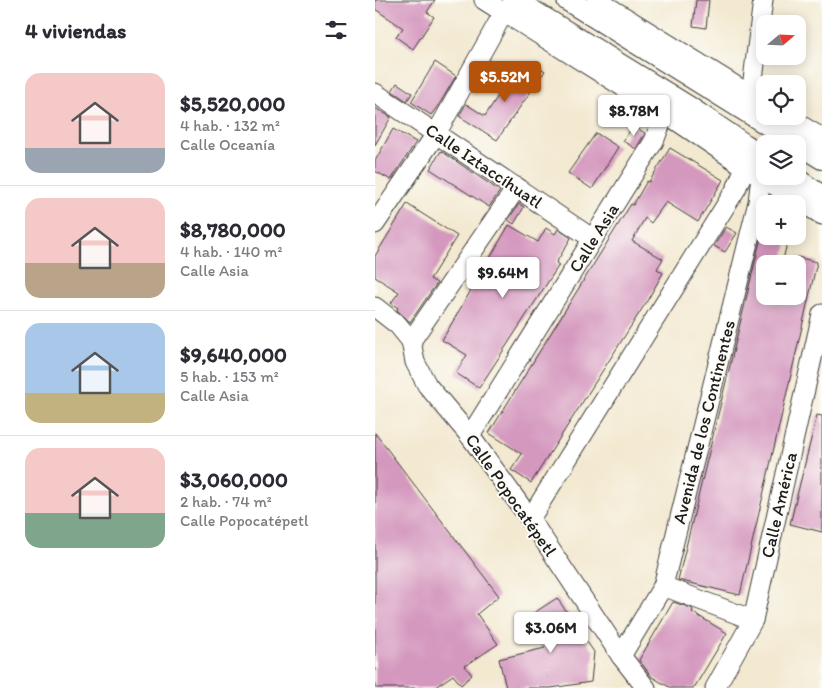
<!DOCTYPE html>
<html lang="es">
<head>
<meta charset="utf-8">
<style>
	body { margin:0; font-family:Itim,sans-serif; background:#f2f2f3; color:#2b2b33; height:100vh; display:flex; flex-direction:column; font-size:19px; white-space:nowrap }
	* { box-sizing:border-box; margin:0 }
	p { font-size:16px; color:#7c7c81 }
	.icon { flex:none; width:28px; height:28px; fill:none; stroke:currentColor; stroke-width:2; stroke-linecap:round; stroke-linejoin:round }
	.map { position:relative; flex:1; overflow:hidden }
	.drawer { display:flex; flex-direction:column; background:#fff; width:375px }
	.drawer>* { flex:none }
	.needle { width:32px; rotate:71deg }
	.tools { position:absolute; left:381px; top:15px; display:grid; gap:10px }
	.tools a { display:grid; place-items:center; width:50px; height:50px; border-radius:10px; background:#fff; box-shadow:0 2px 12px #0003; font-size:25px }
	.price { position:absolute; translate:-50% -42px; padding:0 11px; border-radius:5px; background:#fff; color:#222; font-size:16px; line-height:32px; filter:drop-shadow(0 1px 2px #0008) }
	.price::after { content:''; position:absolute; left:50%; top:30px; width:15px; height:11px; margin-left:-8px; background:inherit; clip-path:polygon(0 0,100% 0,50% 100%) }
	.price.selected { background:#b45309; color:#fff }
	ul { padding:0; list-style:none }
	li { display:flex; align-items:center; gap:15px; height:125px; padding:0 25px }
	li+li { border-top:1px solid #e1e1e2 }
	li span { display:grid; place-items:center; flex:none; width:140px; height:100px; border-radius:15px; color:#555 }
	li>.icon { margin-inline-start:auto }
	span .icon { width:60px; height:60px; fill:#fffc; stroke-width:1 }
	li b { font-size:21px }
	h2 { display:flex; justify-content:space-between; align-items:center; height:60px; padding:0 25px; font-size:21px }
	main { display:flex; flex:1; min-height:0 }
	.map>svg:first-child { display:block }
</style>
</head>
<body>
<main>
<section class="drawer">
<h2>4 viviendas<svg class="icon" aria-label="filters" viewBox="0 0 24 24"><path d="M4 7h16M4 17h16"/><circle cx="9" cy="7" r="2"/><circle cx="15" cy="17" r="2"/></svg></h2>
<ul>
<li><span style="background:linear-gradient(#f6c9c9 75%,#9aa5b1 0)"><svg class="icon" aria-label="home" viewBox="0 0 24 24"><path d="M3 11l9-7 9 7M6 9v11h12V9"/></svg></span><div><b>$5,520,000</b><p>4 hab. · 132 m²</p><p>Calle Oceanía</p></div></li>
<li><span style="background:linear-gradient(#f6c9c9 65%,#b9a48a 0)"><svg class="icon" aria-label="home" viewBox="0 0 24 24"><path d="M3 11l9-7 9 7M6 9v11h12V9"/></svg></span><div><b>$8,780,000</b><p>4 hab. · 140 m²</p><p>Calle Asia</p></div></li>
<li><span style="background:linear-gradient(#a9c7e8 70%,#c2b280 0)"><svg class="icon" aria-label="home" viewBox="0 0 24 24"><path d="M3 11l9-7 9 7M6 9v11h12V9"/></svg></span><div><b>$9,640,000</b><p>5 hab. · 153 m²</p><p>Calle Asia</p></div></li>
<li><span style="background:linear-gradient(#f6c9c9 65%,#7fa58c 0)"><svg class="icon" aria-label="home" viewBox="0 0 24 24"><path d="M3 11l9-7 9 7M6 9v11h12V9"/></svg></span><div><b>$3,060,000</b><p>2 hab. · 74 m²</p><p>Calle Popocatépetl</p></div></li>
</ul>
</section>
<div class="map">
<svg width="447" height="688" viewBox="0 0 447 688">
	<rect width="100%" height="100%" fill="#fdfcf7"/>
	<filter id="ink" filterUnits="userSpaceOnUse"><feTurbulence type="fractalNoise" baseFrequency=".02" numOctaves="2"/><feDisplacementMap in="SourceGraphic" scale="10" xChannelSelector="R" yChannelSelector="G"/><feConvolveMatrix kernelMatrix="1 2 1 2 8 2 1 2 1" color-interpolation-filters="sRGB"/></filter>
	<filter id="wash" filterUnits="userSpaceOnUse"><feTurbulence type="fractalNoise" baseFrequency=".0096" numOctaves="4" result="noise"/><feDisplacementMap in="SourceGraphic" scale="20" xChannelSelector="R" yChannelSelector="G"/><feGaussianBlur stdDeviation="1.12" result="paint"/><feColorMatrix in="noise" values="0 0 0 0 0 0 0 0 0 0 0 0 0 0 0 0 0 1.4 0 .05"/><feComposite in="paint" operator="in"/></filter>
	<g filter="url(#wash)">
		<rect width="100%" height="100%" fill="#f3e9d1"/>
		<g id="blocks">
			<g fill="#d497be">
				<polygon points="0,0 60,0 52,12 59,17 38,49 21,37 28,28 0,9"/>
				<polygon points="321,0 334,0 331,28 318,26"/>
				<polygon points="60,62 81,76 65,103 56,115 36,102"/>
				<polygon points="157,63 170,71 122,140 84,116 91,104 110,116 139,71 148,76"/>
				<polygon points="22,83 37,93 32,101 17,91"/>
				<polygon points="0,108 16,117 0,145"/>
				<polygon points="258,126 270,133 261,149 248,141"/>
				<polygon points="18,129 41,142 16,180 0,171 0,161"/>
				<polygon points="221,133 243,147 217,189 193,173"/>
				<polygon points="295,148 348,180 323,222 291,202 276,223 270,218 257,241 288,259 282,269 288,273 272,301 156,483 136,470 147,454 114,433 256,204 258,205 272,181 274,182"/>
				<polygon points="66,151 125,191 114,207 55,169"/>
				<polygon points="32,204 82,236 55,279 62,283 35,322 22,310 23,308 16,303 24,292 0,277 0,256"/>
				<polygon points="144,204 149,207 139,224 133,220"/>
				<polygon points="134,225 163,242 171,228 180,234 183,229 196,238 181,263 184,265 104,388 81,373 92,355 67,340"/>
				<polygon points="351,227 362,233 350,252 339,246"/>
				<polygon points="388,229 390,230 390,236 413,239 407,264 390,264 390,296 422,296 422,257 442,262 365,595 303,580"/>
				<polygon points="442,415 447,416 447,532 415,524"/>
				<polygon points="0,433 124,596 102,614 123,644 90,666 97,675 86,685 78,675 59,688 0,688"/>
				<polygon points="182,598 219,652 216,682 176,688 131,688 124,659 170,648 151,618"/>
				<polygon points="298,602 316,608 318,610 317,612 352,633 319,688 296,688 277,677 264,660"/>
			</g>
		</g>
	</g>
	<g filter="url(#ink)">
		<use href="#blocks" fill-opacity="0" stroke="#3c3b37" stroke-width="1"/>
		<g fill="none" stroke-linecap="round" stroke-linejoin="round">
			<defs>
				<g id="minor">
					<polyline points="109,0 290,113 370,167 447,215"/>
					<polyline points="222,0 390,104"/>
					<polyline points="0,93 218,239"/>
					<polyline points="376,96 388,0"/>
					<polyline points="410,116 447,138"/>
					<polyline points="0,224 61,134 129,12"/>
					<polyline points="0,307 23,325 36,341 40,362 52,385 95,436 155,519 246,656 271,688"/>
					<polyline points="36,341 142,187"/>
					<polyline points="95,436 279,141 290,113"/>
					<polyline points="155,519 361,189 370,167"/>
					<polyline points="288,586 378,620"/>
					<polyline points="246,656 288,586 383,202 386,177"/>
					<polyline points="340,688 378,620 447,314"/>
				</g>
				<g id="major">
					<polyline points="139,0 313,107 390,159"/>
					<polyline points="193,0 447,158"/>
					<polyline points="416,176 447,197"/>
				</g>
			</defs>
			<use href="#minor" stroke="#3c3b37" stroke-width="21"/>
			<use href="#major" stroke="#3c3b37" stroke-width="24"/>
			<use href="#minor" stroke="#fff" stroke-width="19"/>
			<use href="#major" stroke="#fff" stroke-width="22"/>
		</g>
	</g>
	<g text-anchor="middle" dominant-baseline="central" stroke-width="4" stroke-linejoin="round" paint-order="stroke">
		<g font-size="18" fill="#1c1c1c" stroke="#fdfcf7">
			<text transform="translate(109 166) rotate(34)">Calle Iztaccíhuatl</text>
			<text transform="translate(219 238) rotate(-58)">Calle Asia</text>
			<text transform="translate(329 422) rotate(-76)">Avenida de los Continentes</text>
			<text transform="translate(136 495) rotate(55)">Calle Popocatépetl</text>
			<text transform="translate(404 505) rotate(-77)">Calle América</text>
		</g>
	</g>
</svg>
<div class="tools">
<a><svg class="needle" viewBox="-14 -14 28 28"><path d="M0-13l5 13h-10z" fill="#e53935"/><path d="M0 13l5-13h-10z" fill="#7c7c81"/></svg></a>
<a><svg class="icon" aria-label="locate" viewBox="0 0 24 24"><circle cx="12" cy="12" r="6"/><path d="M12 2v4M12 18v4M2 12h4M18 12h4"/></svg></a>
<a><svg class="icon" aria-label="layers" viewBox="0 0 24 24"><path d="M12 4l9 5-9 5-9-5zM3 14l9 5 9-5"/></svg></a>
<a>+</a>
<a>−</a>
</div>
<b class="price selected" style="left:130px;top:103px">$5.52M</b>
<b class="price" style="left:259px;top:137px">$8.78M</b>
<b class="price" style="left:128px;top:299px">$9.64M</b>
<b class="price" style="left:176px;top:654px">$3.06M</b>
</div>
</main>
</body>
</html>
